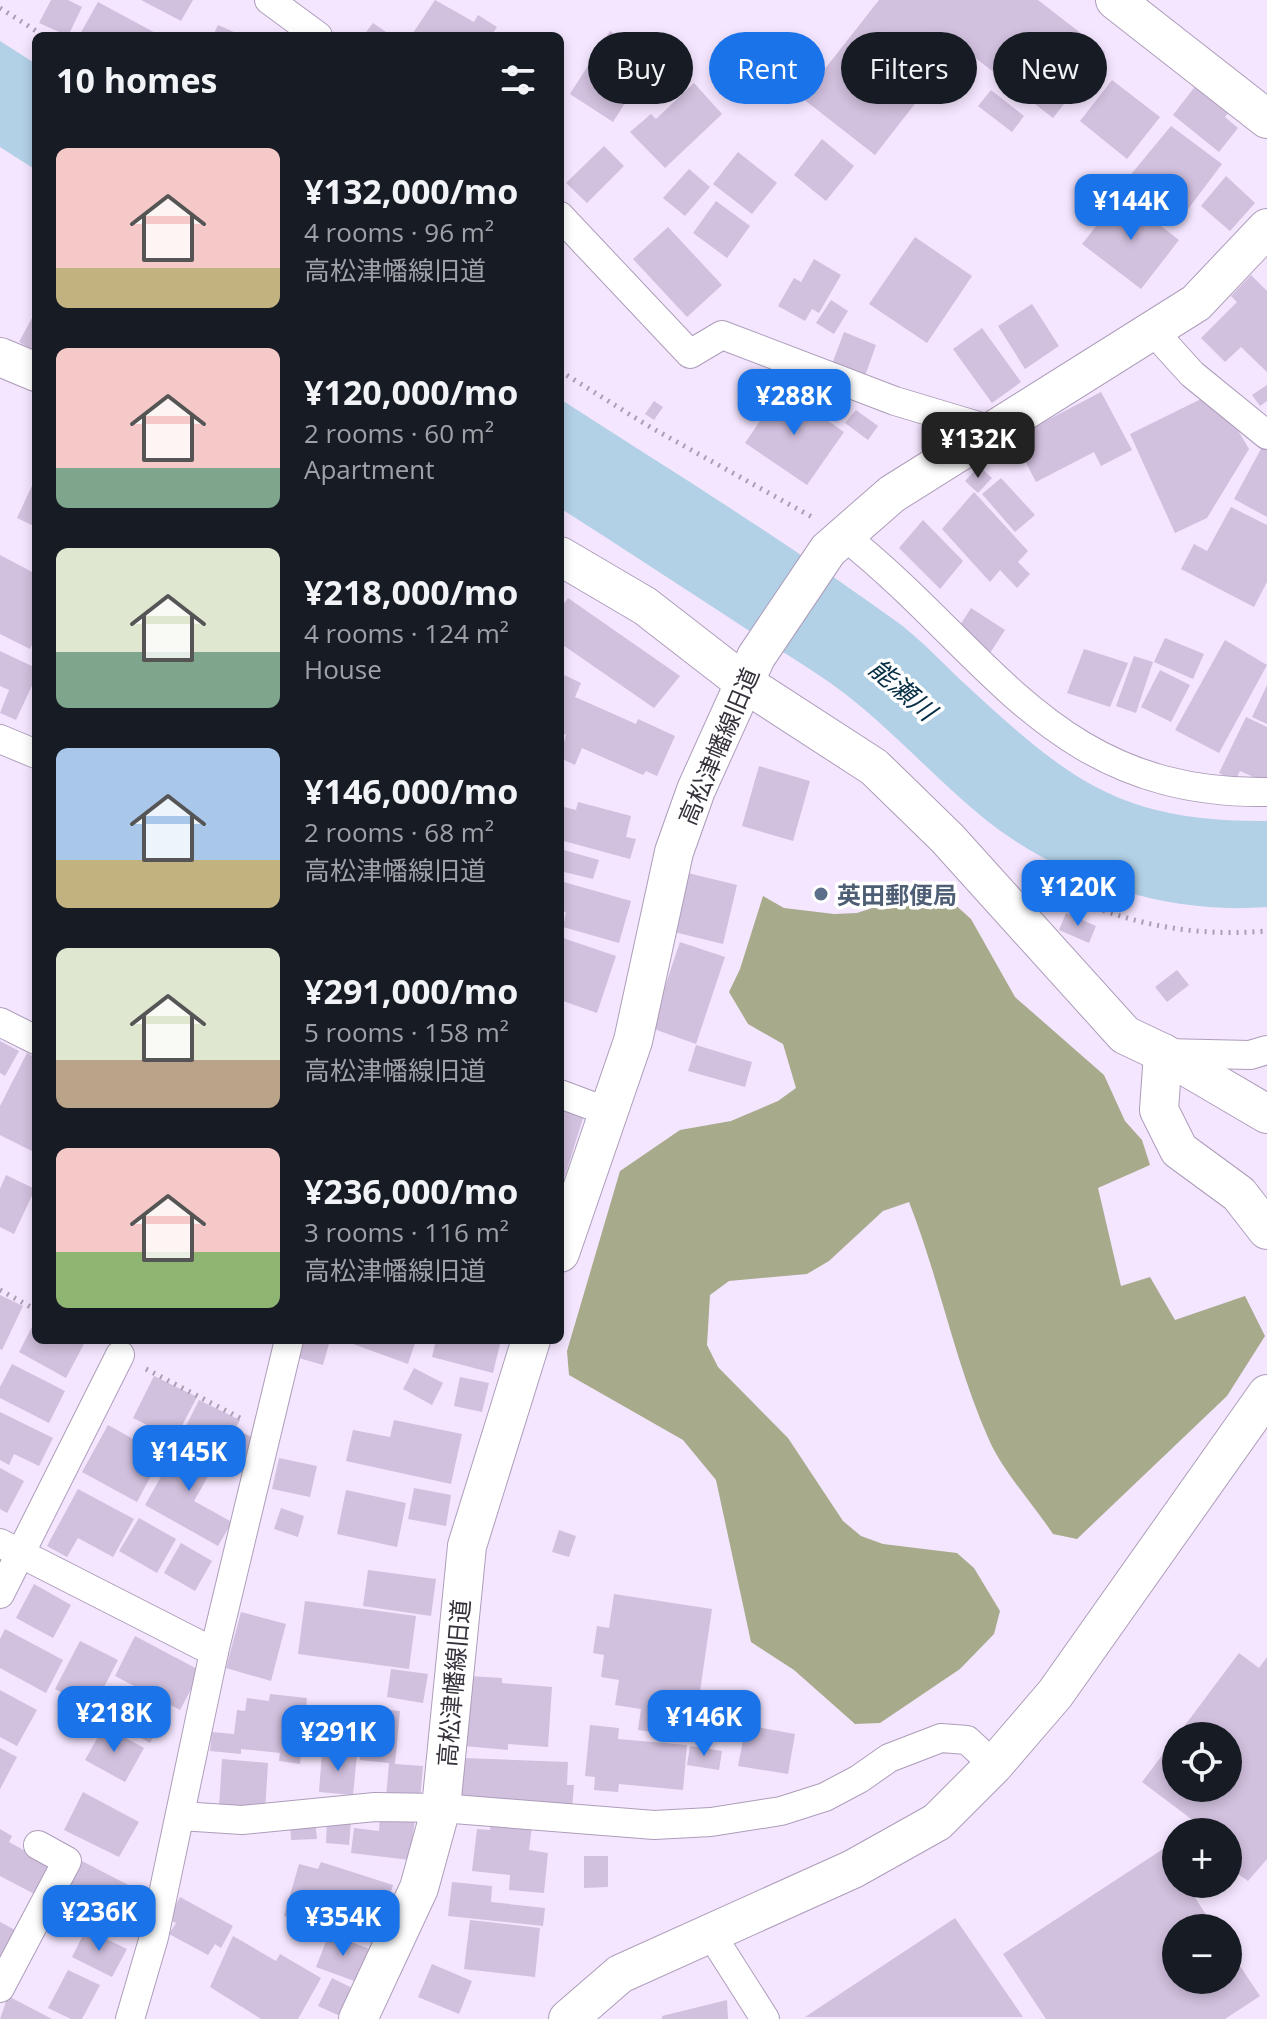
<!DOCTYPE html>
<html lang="en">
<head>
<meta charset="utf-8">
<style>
	body { margin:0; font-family:"Open Sans","Noto Sans JP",sans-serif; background:#20242c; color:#f1f3f6; height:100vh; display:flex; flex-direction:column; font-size:30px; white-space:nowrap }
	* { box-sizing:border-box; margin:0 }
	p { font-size:26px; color:#9ea1a6 }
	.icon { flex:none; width:44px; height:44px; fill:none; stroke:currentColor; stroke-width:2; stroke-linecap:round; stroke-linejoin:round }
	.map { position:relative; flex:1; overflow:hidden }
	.panel { position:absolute; left:32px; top:32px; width:532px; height:1312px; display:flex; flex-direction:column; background:#171b24; border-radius:12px; box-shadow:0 4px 12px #0003 }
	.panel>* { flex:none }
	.top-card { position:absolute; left:588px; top:32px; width:558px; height:72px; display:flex; gap:16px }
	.controls { position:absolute; left:1162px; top:1722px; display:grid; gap:16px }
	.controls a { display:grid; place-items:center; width:80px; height:80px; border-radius:50%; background:#171b24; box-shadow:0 4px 12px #0003; font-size:40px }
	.price { position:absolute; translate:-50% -68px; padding:0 18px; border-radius:16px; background:#1a73e8; color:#fff; font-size:26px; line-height:52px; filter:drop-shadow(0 2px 4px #0008) }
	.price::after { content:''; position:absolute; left:50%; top:48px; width:24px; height:18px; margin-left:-12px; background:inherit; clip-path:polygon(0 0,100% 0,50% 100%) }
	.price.active { background:#222; color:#fff }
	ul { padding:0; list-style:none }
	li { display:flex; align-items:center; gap:24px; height:200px; padding:0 24px }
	li span { display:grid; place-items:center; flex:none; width:224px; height:160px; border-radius:12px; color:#555 }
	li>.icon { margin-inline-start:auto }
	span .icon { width:96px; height:96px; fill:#fffc; stroke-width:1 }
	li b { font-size:34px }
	h2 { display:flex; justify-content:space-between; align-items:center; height:96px; padding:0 24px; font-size:34px }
	.pill { padding:0 28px; border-radius:36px; background:#171b24; box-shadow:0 4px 12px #0003; font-size:28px; line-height:72px }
	.pill.active { background:#1a73e8; color:#fff }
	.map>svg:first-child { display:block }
</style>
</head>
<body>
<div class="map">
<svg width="1267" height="2019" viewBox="0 0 1267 2019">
	<rect width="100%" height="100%" fill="#f4e6ff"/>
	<path fill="#a7aa8b" d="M763 896 784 908 834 914 857 913 905 897 952 902 971 919 1015 997 1104 1075 1125 1121 1142 1140 1150 1165 1098 1188 1121 1286 1150 1277 1175 1320 1245 1296 1265 1336 1227 1396 1077 1539 1053 1534C1033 1504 1005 1474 990 1442 955 1364 940 1281 909 1202L883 1211 829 1261 807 1274 729 1281 710 1295 707 1345 718 1367 788 1438 843 1521 861 1536 883 1544 957 1553 974 1568 1000 1611 994 1634 960 1669 880 1723 855 1724 794 1670 751 1642 716 1480 683 1440 569 1375 567 1351 620 1171 680 1130 731 1121 778 1101 796 1088 783 1044 748 1024 729 992 740 969Z"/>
	<g fill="#b2d0e6">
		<polygon points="0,41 36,64 36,170 0,147"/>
		<path d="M560 399C672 471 785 541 893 619 919 637 941 662 965 684 1069 780 1119 822 1267 821V907C1165 915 1058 880 980 815 933 776 892 730 844 693 814 670 780 651 748 630 685 589 623 548 560 508Z"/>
	</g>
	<g fill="#d1c0de">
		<polygon points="51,0 68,0 82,7 68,36 39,23"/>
		<polygon points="141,0 193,0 181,21"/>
		<polygon points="435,0 474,22 478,15 497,27 491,36 411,36"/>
		<polygon points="879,0 1038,0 1105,52 1053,118 960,46 875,155 802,98"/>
		<polygon points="98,2 161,36 79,36"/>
		<polygon points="373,23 392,36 363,36"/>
		<polygon points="218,25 243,36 213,36"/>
		<polygon points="610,31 644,52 621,89 630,95 613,122 570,94"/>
		<polygon points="1112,80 1160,117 1127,159 1080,121"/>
		<polygon points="694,83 722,114 665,168 630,132 651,114 656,119"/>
		<polygon points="1197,84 1231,110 1225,117 1238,128 1219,152 1173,115"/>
		<polygon points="991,90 1024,116 1012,132 978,106"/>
		<polygon points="1171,126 1222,164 1176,225 1123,184"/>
		<polygon points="822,139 854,166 826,201 794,175"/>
		<polygon points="604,146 624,166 587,203 566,183"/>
		<polygon points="738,152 777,183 752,214 713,184"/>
		<polygon points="689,169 710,187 685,216 663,198"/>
		<polygon points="1226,176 1255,203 1230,231 1201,206"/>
		<polygon points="1121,195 1179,240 1141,289 1082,244"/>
		<polygon points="716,201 750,226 727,258 693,233"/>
		<polygon points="668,227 722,285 687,317 633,259"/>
		<polygon points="915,237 972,276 927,343 869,304"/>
		<polygon points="814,259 841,275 819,313 812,309 805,321 778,306 794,278 801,282"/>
		<polygon points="1251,275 1267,291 1267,372 1241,347 1225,362 1201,338 1237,302 1231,296"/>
		<polygon points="831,300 848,311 834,334 816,323"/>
		<polygon points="1032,304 1059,346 1025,369 998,326"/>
		<polygon points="32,318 36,320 36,352 19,342"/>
		<polygon points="982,328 1021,382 992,403 953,349"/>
		<polygon points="844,332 876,345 865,376 832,364"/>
		<polygon points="1267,385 1267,401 1260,406 1252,395"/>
		<polygon points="782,389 844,432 807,485 745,443"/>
		<polygon points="1101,392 1132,450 1101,466 1094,452 1036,482 1013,438"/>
		<polygon points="1201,399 1239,432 1249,449 1207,518 1175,533 1130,434"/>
		<polygon points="654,401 663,407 654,420 645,414"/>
		<polygon points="856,410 878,426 868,440 845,423"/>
		<polygon points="1262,447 1267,450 1267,517 1234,499"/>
		<polygon points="979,466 992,478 978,493 965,481"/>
		<polygon points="36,477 36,527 17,518"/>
		<polygon points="1001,478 1035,515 1015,532 982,494"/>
		<polygon points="974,492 1028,551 1018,562 1030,574 1017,588 1000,570 990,582 942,529"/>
		<polygon points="1231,507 1267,525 1267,582 1254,607 1181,569 1194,544 1207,551"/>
		<polygon points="923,520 963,561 940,589 899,548"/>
		<polygon points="0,555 36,574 36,636 30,649 0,634"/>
		<polygon points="568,598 680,676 654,708 560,643 560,609"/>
		<polygon points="971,608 1005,630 990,653 957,630"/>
		<polygon points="1165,638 1204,654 1193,679 1154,662"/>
		<polygon points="1225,640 1267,665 1219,753 1175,730"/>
		<polygon points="1084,649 1128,663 1110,707 1067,693"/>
		<polygon points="0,651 36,668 36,677 16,720 0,713 9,690 0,686"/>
		<polygon points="1134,656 1153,662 1136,713 1116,706"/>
		<polygon points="1160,670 1190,685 1171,722 1141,707"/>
		<polygon points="560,673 581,683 575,697 636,724 638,719 675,736 657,776 646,771 643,775 582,748 575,765 560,758 566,735 560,732 563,708 560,707"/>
		<polygon points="1267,685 1267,724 1252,717"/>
		<polygon points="1246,717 1267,727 1267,783 1240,771 1235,781 1219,773"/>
		<polygon points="759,766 810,781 793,841 742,826"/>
		<polygon points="578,802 631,816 626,837 636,839 630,859 560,840 560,806 576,810"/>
		<polygon points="560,849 599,860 593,879 560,871"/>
		<polygon points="688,873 737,885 723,944 674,932"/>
		<polygon points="560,881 631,901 619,943 563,927 566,912 560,911"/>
		<polygon points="1066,913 1096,926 1089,943 1059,930"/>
		<polygon points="560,937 616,956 597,1013 560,1000"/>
		<polygon points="680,942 725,957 696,1044 651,1028"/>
		<polygon points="1177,970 1189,985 1167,1002 1155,987"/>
		<polygon points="0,1041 19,1051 5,1076 0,1073"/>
		<polygon points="696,1045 752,1062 745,1087 688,1071"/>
		<polygon points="27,1053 36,1058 34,1152 0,1135 0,1106"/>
		<polygon points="560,1108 584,1115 564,1179 560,1178"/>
		<polygon points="6,1175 35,1189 14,1234 0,1227 0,1189"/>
		<polygon points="0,1295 23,1306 2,1350 0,1349"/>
		<polygon points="36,1319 36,1340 86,1340 66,1378 19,1352"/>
		<polygon points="299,1340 330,1340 323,1365 295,1357"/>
		<polygon points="342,1340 416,1340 408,1364"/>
		<polygon points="436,1340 501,1340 493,1373 432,1357"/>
		<polygon points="12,1364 65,1391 49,1423 0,1398 0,1387"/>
		<polygon points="414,1368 443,1383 432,1405 403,1389"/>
		<polygon points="154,1376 197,1397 175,1439 133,1418"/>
		<polygon points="460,1377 489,1383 482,1412 454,1406"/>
		<polygon points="199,1400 240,1420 235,1429 254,1438 241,1463 182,1434"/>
		<polygon points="0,1412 53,1438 39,1466 14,1454 9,1465 0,1460"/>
		<polygon points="394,1420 462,1434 451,1484 346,1461 353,1430 390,1437"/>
		<polygon points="108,1425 162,1455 137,1502 82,1472"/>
		<polygon points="183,1438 219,1457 194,1501 232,1522 218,1546 145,1505"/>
		<polygon points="279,1458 317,1466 310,1497 272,1489"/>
		<polygon points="0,1468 24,1481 7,1513 0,1509"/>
		<polygon points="414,1488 451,1495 446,1526 408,1519"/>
		<polygon points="78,1489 134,1519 113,1557 78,1538 67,1557 47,1546"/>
		<polygon points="346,1490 406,1503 397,1547 337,1534"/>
		<polygon points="281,1508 304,1516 298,1537 274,1529"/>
		<polygon points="139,1518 176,1539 157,1573 119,1551"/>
		<polygon points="559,1530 576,1536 569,1557 552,1552"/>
		<polygon points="181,1543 212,1561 195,1591 164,1573"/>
		<polygon points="368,1570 436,1579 431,1616 363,1606"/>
		<polygon points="34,1584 71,1605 53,1638 16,1618"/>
		<polygon points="614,1594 712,1609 699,1698 693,1697 687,1737 638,1730 641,1709 615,1705 619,1680 601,1677 604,1655 593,1653 597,1626 609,1628"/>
		<polygon points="305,1601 416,1616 409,1669 298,1654"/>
		<polygon points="241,1612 286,1624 271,1681 226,1668"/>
		<polygon points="5,1629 63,1660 46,1693 0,1668 0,1639"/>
		<polygon points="135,1636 201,1671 180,1710 115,1676"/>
		<polygon points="80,1641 118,1660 93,1708 55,1689"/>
		<polygon points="1239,1653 1259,1668 1267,1657 1267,1859 1248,1881 1228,1867 1228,1832 1186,1832 1194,1821 1142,1782 1176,1737 1176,1788 1228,1788 1228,1736 1177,1736"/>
		<polygon points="391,1669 428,1674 423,1703 387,1697"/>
		<polygon points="469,1676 502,1678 502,1683 552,1687 548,1747 508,1744 508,1750 464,1746"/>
		<polygon points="121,1687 168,1713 150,1743 104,1718"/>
		<polygon points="0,1690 37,1710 17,1746 0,1737"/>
		<polygon points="270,1694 307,1698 300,1764 279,1761 280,1753 241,1749 241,1754 210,1751 212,1732 234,1734 237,1710 245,1711 247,1698 269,1701"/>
		<polygon points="341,1705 400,1711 395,1764 423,1766 420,1801 386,1798 389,1763 360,1760 361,1751 342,1749 342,1745 337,1744"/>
		<polygon points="590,1725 619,1728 618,1739 687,1745 683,1790 619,1784 618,1792 594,1790 595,1777 585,1776"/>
		<polygon points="746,1725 795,1734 788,1774 738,1766"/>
		<polygon points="104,1726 144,1748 125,1782 85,1760"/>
		<polygon points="690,1746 722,1751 719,1770 687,1765"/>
		<polygon points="0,1748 17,1757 0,1789"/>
		<polygon points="322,1752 357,1755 353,1795 319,1792"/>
		<polygon points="463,1758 568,1762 567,1785 574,1785 572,1809 461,1804"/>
		<polygon points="222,1759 268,1763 265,1811 219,1807"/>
		<polygon points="83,1792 139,1822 119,1857 64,1830"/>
		<polygon points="380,1816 415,1819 410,1860 351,1853 354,1828 379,1831"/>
		<polygon points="315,1820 317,1839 291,1840 290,1821"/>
		<polygon points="327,1820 351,1821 349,1845 326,1843"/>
		<polygon points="491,1821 532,1826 529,1850 548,1853 544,1893 509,1890 510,1875 472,1871 477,1829 490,1830"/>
		<polygon points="0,1829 12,1836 9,1842 58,1869 42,1898 0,1876"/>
		<polygon points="1163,1849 1176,1869 1176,1884 1186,1884 1215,1928 1176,1928 1176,1980 1228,1980 1228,1948 1260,1996 1225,2019 1046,2019 1003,1954"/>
		<polygon points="584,1856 608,1856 608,1887 584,1888"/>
		<polygon points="78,1859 138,1890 125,1917 110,1909 102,1925 72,1910 59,1935 44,1927"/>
		<polygon points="321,1862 393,1885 384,1915 365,1909 356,1937 284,1916 299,1864 318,1869"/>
		<polygon points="452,1882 492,1886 491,1902 545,1908 543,1926 448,1916"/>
		<polygon points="180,1897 233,1926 221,1948 215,1944 208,1955 169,1934 176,1923 168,1919"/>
		<polygon points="955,1918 1023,2017 805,2017"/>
		<polygon points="470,1920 540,1928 535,1977 464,1969"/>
		<polygon points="0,1922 19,1932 0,1968"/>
		<polygon points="86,1929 127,1949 112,1977 72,1957"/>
		<polygon points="329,1934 370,1949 357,1982 316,1967"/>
		<polygon points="233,1936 276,1961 280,1954 321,1978 298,2019 261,2019 210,1987"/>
		<polygon points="432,1964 472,1981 459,2014 418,1997"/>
		<polygon points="68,1970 100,1985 82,2019 71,2019 48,2008"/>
		<polygon points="332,1978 354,1989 340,2016 318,2006"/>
		<polygon points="8,1996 52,2019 0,2019"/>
		<polygon points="727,2000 728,2019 662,2019 662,2016"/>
	</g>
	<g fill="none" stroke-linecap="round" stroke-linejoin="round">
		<defs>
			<g id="street">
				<polyline points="269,0 318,36"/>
				<polyline points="560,216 690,354 722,335 895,401 995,431"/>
				<polyline points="1154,332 1192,374 1267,435"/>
				<path d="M843 535C990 651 1053 795 1267 792"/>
				<polyline points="0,739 36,754"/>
				<polyline points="0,1022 36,1040"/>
				<polyline points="1165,1053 1250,1055 1267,1050"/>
				<polyline points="560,1094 611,1113"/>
				<polyline points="0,1543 214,1652"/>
				<polyline points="0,1594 120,1355"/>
				<polyline points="180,1816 242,1820 375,1807 441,1808 654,1825 711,1822 781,1811 825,1797 859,1779 889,1758 941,1738 967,1740 994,1765"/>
				<polyline points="709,1931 765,2019"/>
				<polyline points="0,1988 67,1861 38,1845"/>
				<polyline points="130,2019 154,1937 214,1652 289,1340"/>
			</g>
			<g id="secondary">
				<polyline points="1115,0 1267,119"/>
				<polyline points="0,357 36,372"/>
				<polyline points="560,556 645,606 743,682 874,767 947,838 1125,1035 1163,1053 1267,1114"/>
				<polyline points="1163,1053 1159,1110 1179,1150 1239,1194 1267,1230"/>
				<polyline points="560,1253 633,1041 674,852 696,790 756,657 828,550 892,494 1196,303 1267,228"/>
				<polyline points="358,2019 419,1888 441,1808 467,1546 531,1340"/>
				<polyline points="568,2019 620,1974 853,1869 937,1822 994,1765 1055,1694 1267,1394"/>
			</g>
		</defs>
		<use href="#street" stroke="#ad9dba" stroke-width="30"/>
		<use href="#secondary" stroke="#ad9dba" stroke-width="40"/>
		<g stroke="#a99fb2" stroke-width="5" stroke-dasharray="2 6" stroke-linecap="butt">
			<polyline points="0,8 44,36"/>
			<polyline points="560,371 650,427 812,517"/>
			<path d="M1037 882C1113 920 1181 938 1267 931"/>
			<polyline points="0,1290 36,1310"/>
			<polyline points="146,1369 240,1418"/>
		</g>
		<use href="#street" stroke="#fff" stroke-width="28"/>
		<use href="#secondary" stroke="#fff" stroke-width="38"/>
	</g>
	<circle fill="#5c6f8a" stroke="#fff" stroke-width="3" cx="821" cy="894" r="8"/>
	<g text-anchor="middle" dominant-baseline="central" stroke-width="7" stroke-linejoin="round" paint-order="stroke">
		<g font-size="24" fill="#37313c" stroke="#fff">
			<text transform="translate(718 746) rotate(-67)">高松津幡線旧道</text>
			<text transform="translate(453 1683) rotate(-85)">高松津幡線旧道</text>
		</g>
		<g font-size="24" font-weight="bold" fill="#4e5e75" stroke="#fff" text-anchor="start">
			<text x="837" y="894">英田郵便局</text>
		</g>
		<g font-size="26" font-style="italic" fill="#072f46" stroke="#fff">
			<text transform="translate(903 689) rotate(41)">能瀬川</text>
		</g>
	</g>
</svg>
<div class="controls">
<a><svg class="icon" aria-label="locate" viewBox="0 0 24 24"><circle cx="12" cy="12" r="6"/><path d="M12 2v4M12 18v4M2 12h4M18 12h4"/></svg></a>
<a>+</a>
<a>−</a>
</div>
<b class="price" style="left:1131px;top:242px">¥144K</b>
<b class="price" style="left:794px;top:437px">¥288K</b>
<b class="price active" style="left:978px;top:480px">¥132K</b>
<b class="price" style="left:1078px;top:928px">¥120K</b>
<b class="price" style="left:189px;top:1493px">¥145K</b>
<b class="price" style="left:114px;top:1754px">¥218K</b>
<b class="price" style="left:704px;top:1758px">¥146K</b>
<b class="price" style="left:338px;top:1773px">¥291K</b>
<b class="price" style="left:99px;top:1953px">¥236K</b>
<b class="price" style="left:343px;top:1958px">¥354K</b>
<div class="top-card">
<a class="pill">Buy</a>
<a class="pill active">Rent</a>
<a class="pill">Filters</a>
<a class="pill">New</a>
</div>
<section class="panel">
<h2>10 homes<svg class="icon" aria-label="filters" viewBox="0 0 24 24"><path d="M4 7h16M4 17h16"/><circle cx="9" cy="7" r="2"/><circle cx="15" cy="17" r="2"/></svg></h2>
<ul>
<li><span style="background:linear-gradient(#f6c9c9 75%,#c2b280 0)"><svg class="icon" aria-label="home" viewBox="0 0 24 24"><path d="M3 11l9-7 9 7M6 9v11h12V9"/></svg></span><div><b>¥132,000/mo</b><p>4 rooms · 96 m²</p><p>高松津幡線旧道</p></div></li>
<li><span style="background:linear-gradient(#f6c9c9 75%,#7fa58c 0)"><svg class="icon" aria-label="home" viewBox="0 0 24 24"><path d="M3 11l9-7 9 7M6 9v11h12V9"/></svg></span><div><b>¥120,000/mo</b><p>2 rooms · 60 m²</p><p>Apartment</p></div></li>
<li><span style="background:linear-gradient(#dfe7d0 65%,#7fa58c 0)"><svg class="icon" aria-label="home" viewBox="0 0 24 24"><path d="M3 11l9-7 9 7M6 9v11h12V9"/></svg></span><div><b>¥218,000/mo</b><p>4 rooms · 124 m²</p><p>House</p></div></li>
<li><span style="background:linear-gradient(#a9c7e8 70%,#c2b280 0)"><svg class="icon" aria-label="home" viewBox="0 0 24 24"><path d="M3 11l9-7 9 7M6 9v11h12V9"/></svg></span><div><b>¥146,000/mo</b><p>2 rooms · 68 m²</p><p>高松津幡線旧道</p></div></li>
<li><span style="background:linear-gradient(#dfe7d0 70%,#b9a48a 0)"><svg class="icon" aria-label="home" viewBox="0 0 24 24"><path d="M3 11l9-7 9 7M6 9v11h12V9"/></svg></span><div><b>¥291,000/mo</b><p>5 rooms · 158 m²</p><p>高松津幡線旧道</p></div></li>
<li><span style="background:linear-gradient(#f6c9c9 65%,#8fb573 0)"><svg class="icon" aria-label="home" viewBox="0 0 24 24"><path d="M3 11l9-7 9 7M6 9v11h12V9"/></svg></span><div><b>¥236,000/mo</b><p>3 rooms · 116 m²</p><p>高松津幡線旧道</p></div></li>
</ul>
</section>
</div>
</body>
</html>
